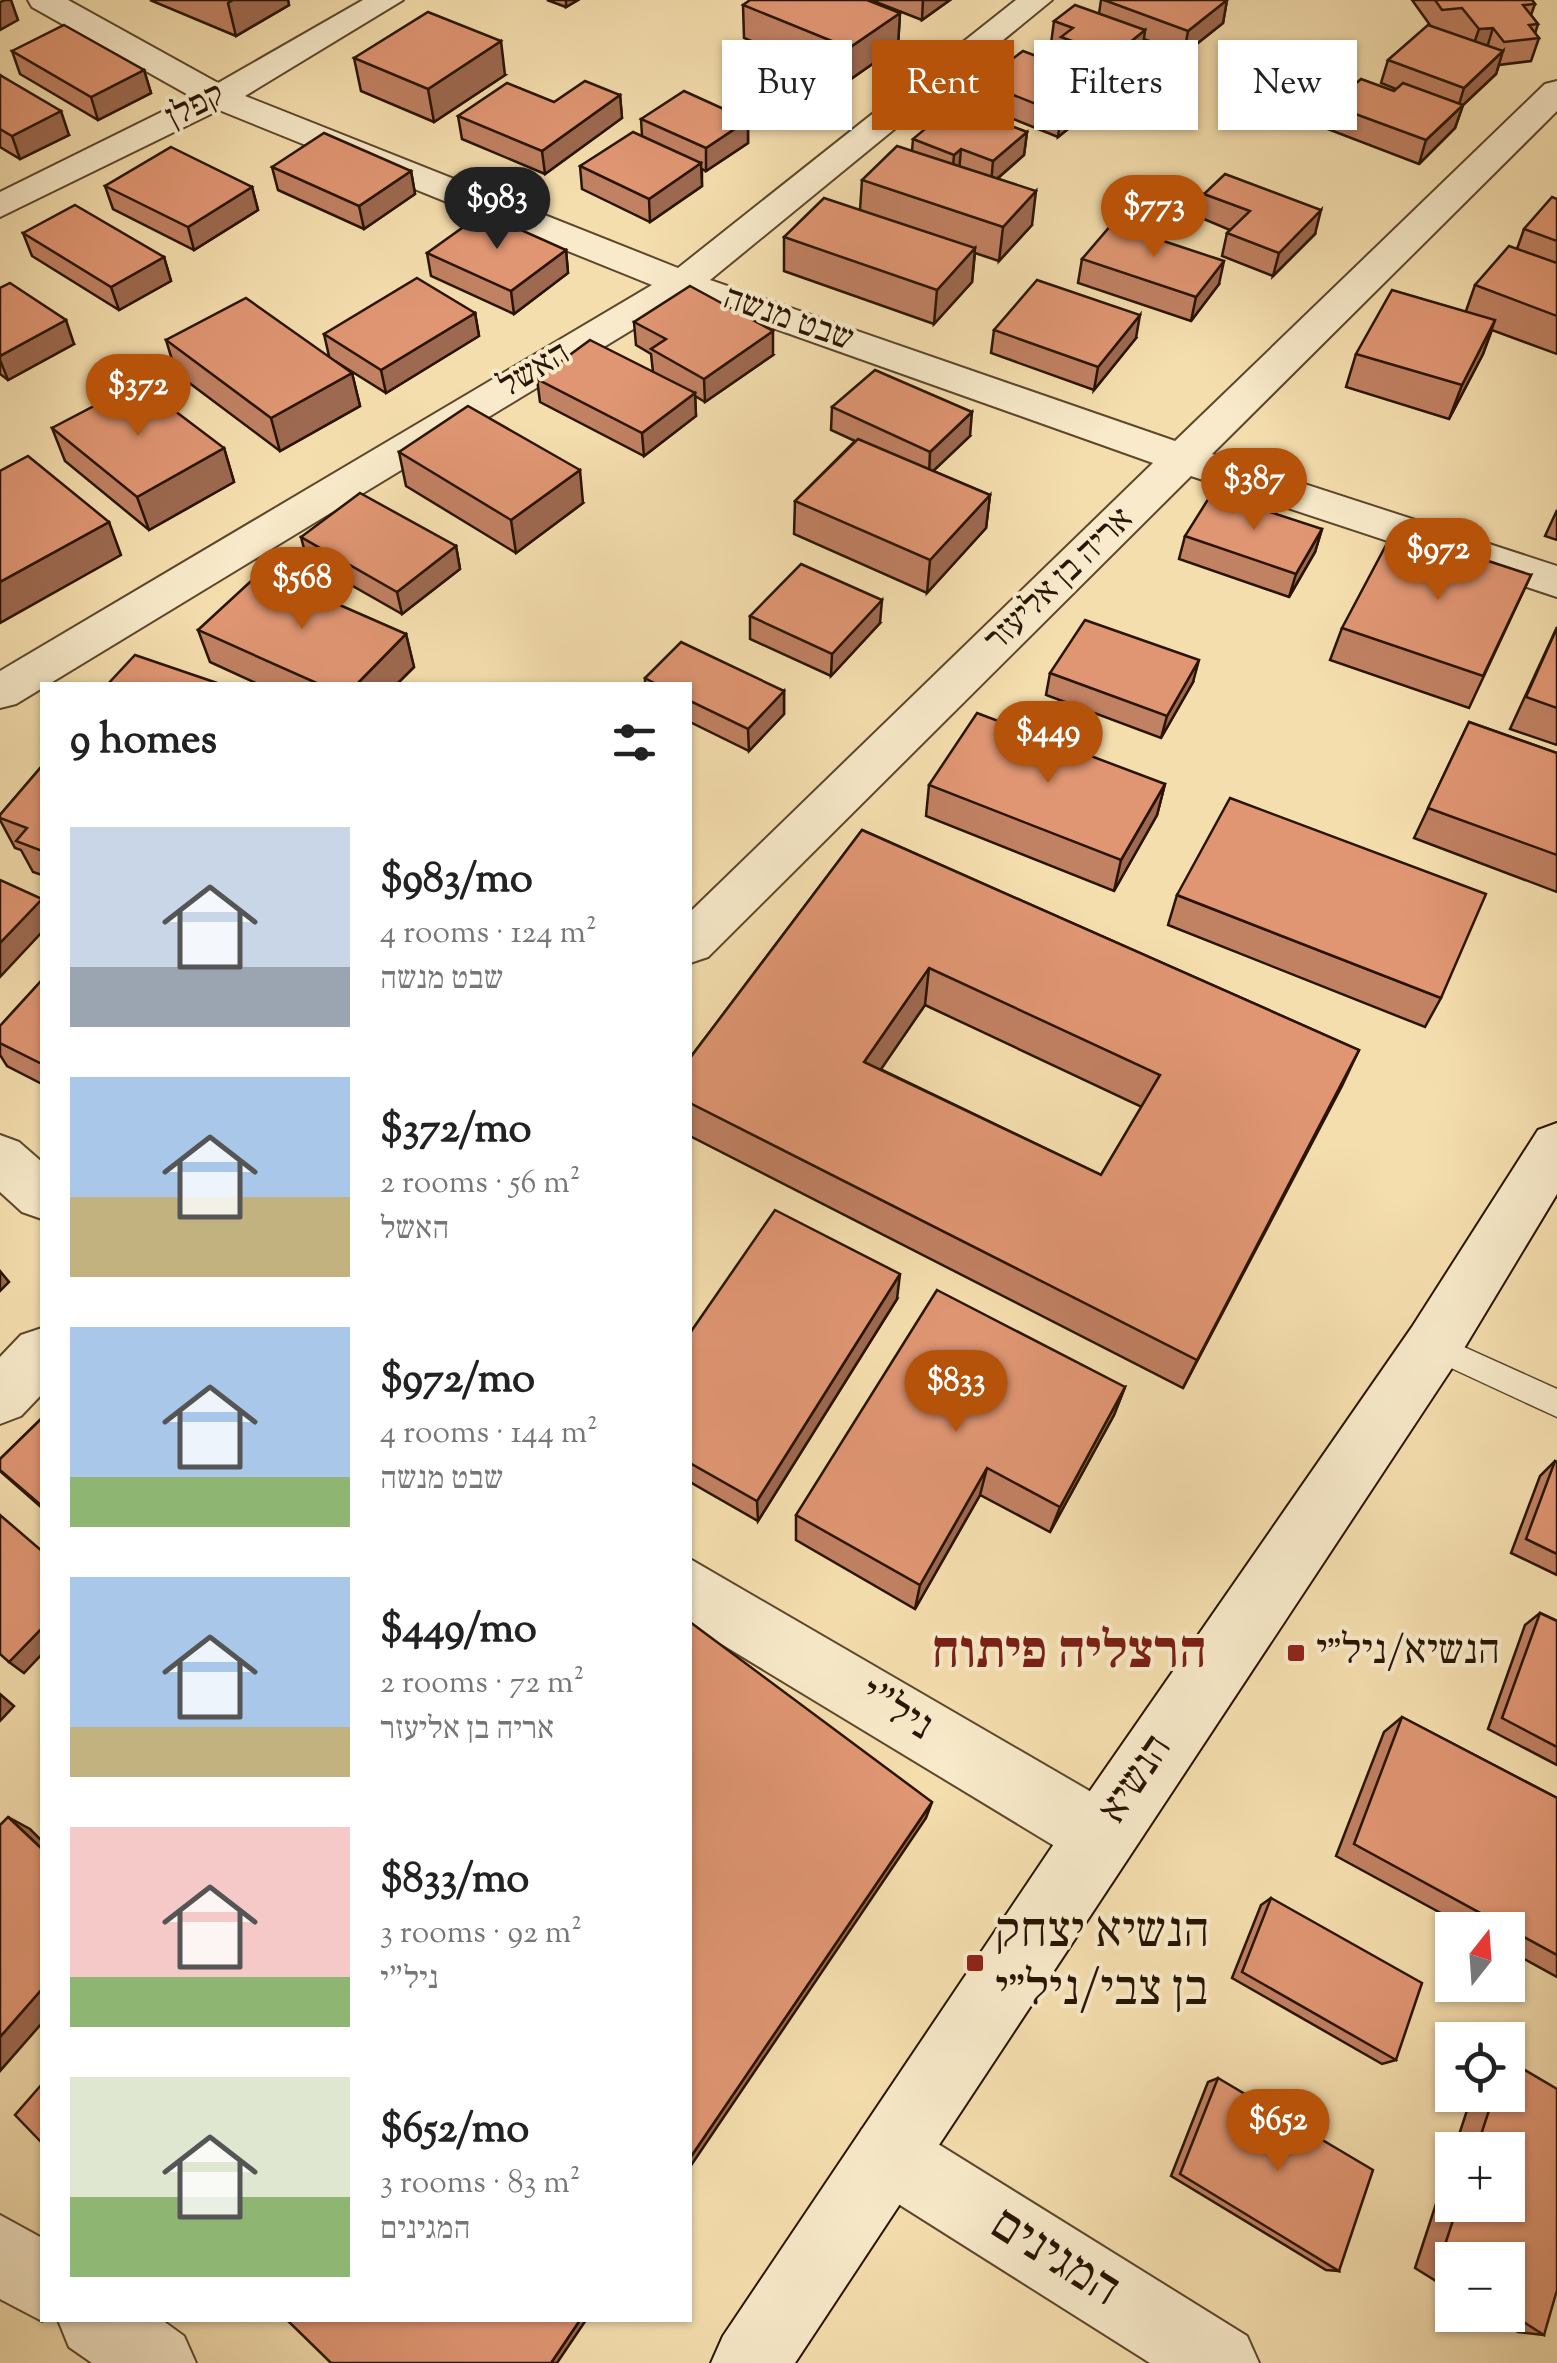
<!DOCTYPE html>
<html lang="en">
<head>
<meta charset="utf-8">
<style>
	body { margin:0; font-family:"Sorts Mill Goudy","Frank Ruhl Libre",serif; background:#f6f6f6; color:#222; height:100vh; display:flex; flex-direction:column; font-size:38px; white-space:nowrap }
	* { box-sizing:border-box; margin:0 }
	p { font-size:32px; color:#767676 }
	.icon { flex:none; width:55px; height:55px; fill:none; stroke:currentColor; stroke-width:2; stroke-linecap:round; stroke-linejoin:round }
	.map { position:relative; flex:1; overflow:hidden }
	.panel { position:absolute; left:40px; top:682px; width:652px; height:1640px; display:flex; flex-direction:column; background:#fff; border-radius:0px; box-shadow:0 2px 8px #0004 }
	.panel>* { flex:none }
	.top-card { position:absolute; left:722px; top:40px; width:682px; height:90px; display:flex; gap:20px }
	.needle { width:65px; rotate:17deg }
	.fabs { position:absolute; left:1435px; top:1912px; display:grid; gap:20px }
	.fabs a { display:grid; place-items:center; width:90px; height:90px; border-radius:0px; background:#fff; box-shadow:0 2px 8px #0004; font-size:50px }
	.price { position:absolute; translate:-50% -85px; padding:0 22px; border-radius:35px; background:#b45309; color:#fff; font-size:32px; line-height:65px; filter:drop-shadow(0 2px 5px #0008) }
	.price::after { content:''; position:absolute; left:50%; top:60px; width:30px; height:22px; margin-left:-15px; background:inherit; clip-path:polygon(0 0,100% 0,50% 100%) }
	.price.on { background:#222; color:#fff }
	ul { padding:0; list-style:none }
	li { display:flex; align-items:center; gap:30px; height:250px; padding:0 30px }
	li span { display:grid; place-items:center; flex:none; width:280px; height:200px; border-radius:0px; color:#555 }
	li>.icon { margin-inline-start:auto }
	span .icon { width:120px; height:120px; fill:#fffc; stroke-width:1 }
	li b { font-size:42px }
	h2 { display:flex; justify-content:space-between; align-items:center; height:120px; padding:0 30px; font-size:42px }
	.pill { padding:0 35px; border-radius:0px; background:#fff; box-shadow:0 2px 8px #0004; font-size:35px; line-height:90px }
	.pill.on { background:#b45309; color:#fff }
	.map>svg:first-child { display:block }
</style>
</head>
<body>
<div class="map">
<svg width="1557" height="2363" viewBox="0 0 1557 2363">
	<rect width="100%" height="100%" fill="#f5deae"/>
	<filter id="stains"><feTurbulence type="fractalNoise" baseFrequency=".002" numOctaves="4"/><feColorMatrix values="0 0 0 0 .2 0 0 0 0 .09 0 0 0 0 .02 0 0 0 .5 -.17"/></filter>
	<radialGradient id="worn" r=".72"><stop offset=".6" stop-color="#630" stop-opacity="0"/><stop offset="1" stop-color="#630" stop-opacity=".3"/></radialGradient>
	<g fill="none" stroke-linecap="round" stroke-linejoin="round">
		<defs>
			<polygon id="lane" points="1433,1333 1557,1389 1557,1417 1423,1355 1418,1346 1423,1337"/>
			<g id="street">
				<polygon points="28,0 68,0 218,83 363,0 403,0 245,96 678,268 1016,0 1052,0 710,280 1175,441 1545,84 1557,81 1557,111 1212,454 1557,566 1557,597 1191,476 708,957 690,963 690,912 1153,463 686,297 16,704 0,708 0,671 652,285 219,110 0,217 0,192 192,97 32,7"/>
				<polygon points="0,1135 19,1142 42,1162 42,1219 22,1212 0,1192"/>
				<polygon points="42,1328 42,1394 21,1416 0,1424 0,1357 21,1335"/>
				<polygon points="690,1559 1124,1811 1134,1835 1124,1859 1100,1869 1076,1859 690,1625"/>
				<polygon points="888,2118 914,2129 1247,2336 1259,2363 1150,2363 862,2181 851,2155 862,2129"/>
				<polygon points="0,2215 42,2238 42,2321 0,2299"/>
				<polygon points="58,2320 162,2320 184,2336 196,2363 92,2363 69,2347"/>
			</g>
			<polygon id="secondary" points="1557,1123 1557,1194 1454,1365 795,2363 711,2363 723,2336 1076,1811 1412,1327 1538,1130"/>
		</defs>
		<use href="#lane" stroke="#5c462c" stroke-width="3"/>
		<use href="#street" stroke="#5c462c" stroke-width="4"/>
		<use href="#secondary" stroke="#291401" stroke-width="4"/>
		<use href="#lane" fill="#f8eaca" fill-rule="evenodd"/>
		<use href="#street" fill="#f8eaca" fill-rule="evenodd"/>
		<use href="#secondary" fill="#f8eaca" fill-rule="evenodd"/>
	</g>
	<g fill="#c18163" stroke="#291401" stroke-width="2.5" fill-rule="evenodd">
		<polygon points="150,0 288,0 289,5 236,36"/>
		<polygon points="547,0 578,0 566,7"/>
		<polygon points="871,0 950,0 922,20"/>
		<polygon points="1101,0 1227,0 1223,23 1184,54 1144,39 1142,54 1110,80 1058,60 1060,47 1051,44 1054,21 1099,14"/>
		<polygon points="1412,0 1532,0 1535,4 1531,15 1538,24 1535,34 1539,38 1531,61 1499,65 1496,74 1463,105 1455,128 1419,164 1325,128 1331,105 1394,91 1396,89 1381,83 1388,60 1430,25"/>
		<polygon points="743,5 900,13 898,46 848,81 744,38"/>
		<polygon points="12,51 144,70 151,93 98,120 20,74"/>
		<polygon points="354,58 505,75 434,122 361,91"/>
		<polygon points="0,75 69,135 20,159 0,147"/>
		<polygon points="1102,81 1099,104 1058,137 1006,116 1005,124 1027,132 1024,155 997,179 1032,225 999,261 975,253 972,282 934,324 784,271 784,237 860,210 862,180 912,151 913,139 979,105 981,82"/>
		<polygon points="620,95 622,118 545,174 462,139 458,116"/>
		<polygon points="641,119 748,120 748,143 706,171 702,169 702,186 650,222 582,189 580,166 642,136"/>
		<polygon points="272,167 411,171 415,194 364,229 278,190"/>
		<polygon points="105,186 252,187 258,210 194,250 113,209"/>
		<polygon points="1204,194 1315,234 1273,276 1222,256 1227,233 1230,230 1199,217"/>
		<polygon points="1557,199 1557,354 1492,330 1483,354 1449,419 1346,387 1356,354 1466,311 1475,285 1517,249 1524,229"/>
		<polygon points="23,233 164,257 171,281 119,310 32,256"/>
		<polygon points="566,250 568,273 514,314 431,276 427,253"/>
		<polygon points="1082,259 1219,284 1191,321 1078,283"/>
		<polygon points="0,288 74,344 8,380 0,374"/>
		<polygon points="475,313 479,336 386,393 335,361 352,373 360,406 280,451 176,373 166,340 329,356 324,334"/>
		<polygon points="634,322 773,355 705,402 695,396 696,416 644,456 540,402 537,379 653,372 651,354 636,345"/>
		<polygon points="994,330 1136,338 1094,390 991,353"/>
		<polygon points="832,407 970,436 933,471 990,495 986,528 927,593 794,534 795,501 855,441 831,430"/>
		<polygon points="52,428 224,448 234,482 149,530 65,461"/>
		<polygon points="399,452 583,503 516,553 406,486"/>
		<polygon points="1557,510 1557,540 1545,536"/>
		<polygon points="1322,529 1315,552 1289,597 1179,559 1185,536"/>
		<polygon points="301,537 456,546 460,569 402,614 307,560"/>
		<polygon points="1531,575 1469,708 1330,660 1342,628"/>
		<polygon points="750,616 880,623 831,676 750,639"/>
		<polygon points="1557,627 1557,745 1510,729"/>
		<polygon points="198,630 406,634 414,667 396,685 260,685 210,662"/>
		<polygon points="1050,673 1193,682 1161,738 1046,695"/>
		<polygon points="645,678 784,691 784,714 749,751 690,722 690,685 645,685"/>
		<polygon points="1469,722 1557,753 1557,892 1414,838"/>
		<polygon points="42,766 42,875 33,872 21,850 15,848 0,820 0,815"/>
		<polygon points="1165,784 1157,815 1114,891 926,816 929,785"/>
		<path d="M862 830 1359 1050 1183 1388 690 1136V1058ZM925 1005 1142 1107 1101 1175 880 1069Z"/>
		<polygon points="1177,895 1441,998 1425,1027 1168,925"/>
		<polygon points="42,980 42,1084 7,1066 0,1055 0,1026"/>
		<polygon points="897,1299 758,1521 690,1482 690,1333"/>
		<polygon points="1125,1387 1114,1415 1050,1532 980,1495 915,1609 796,1540 796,1515"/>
		<polygon points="42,1418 42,1508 0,1471 0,1459"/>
		<polygon points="1555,1461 1557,1462 1557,1575 1511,1553 1540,1476"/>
		<polygon points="1540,1613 1557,1621 1557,1765 1488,1729 1525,1625"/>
		<polygon points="1402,1717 1557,1798 1557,1977 1508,1950 1508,1930 1472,1930 1336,1856 1384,1732"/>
		<polygon points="1271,1898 1396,2060 1382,2064 1232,1978 1261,1905"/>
		<polygon points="1218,2078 1339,2271 1326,2270 1171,2176 1208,2082"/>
		<polygon points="1472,2095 1508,2095 1544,2335 1518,2332 1491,2315 1508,2315 1508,2260 1452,2260 1452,2291 1415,2268 1452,2155 1452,2205 1508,2205 1508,2150 1454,2150"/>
	</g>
	<g fill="#9d6950" stroke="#291401" stroke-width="2.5">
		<polygon points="5,0 11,0 18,20 0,30 0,2"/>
		<polygon points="233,0 288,0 289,5 236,36 228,3"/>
		<polygon points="566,0 578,0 566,7"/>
		<polygon points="923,0 950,0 922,20"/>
		<polygon points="1227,0 1223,23 1184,54 1188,31"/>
		<polygon points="900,13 898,46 848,81 849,48"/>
		<polygon points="1493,28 1486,51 1471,52 1479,29"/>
		<polygon points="1145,30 1142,54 1110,80 1113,56"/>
		<polygon points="501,41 505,75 434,122 428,89"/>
		<polygon points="1503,51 1496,74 1463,105 1455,128 1419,164 1426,140 1457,111 1464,88"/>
		<polygon points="144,70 151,93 98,120 91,97"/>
		<polygon points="1102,81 1099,104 1058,137 1061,114"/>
		<polygon points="620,95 622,118 545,174 542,151"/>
		<polygon points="61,111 69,135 20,159 12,136"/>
		<polygon points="748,120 748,143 706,171 706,148"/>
		<polygon points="1027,132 1024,155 991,184 993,161"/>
		<polygon points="961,149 959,172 952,178 954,155"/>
		<polygon points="701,163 702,186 650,222 649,199"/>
		<polygon points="411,171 415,194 364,229 359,206"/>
		<polygon points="252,187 258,210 194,250 188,227"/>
		<polygon points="1036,191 1032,225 999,261 1003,227"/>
		<polygon points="1321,210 1315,234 1273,276 1279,253"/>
		<polygon points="975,248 972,282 934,324 937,290"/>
		<polygon points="566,250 568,273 514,314 511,291"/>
		<polygon points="164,257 171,281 119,310 111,287"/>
		<polygon points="1224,261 1219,284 1191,321 1196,297"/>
		<polygon points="475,313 479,336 386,393 381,370"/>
		<polygon points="1140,315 1136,338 1094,390 1098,367"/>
		<polygon points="66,320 74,344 8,380 0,360 0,356"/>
		<polygon points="1495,320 1483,354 1449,419 1462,385"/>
		<polygon points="773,331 773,355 705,402 704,379"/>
		<polygon points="352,373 360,406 280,451 271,418"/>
		<polygon points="695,393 696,416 644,456 642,433"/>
		<polygon points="972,412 970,436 929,475 930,452"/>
		<polygon points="224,448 234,482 149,530 137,497"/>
		<polygon points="580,470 583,503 516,553 511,520"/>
		<polygon points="990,495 986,528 927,593 930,560"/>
		<polygon points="109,522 121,555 0,623 0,582"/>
		<polygon points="1322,529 1315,552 1289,597 1296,574"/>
		<polygon points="456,546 460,569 402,614 397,592"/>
		<polygon points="882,600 880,623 831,676 832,654"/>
		<polygon points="406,634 414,667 396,685 356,685"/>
		<polygon points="1199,660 1193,682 1161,738 1167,716"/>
		<polygon points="784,691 784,714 749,751 748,729"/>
		<polygon points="1165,784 1157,815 1114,891 1121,860"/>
		<polygon points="42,899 42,932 0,977 0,943"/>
		<polygon points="929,968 925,1005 862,1097 864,1062"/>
		<polygon points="1359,1050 1342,1086 1183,1388 1197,1360"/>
		<polygon points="0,1271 9,1282 0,1291"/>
		<polygon points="900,1274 897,1299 758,1521 757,1501"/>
		<polygon points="1125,1387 1114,1415 1050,1532 1060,1507"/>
		<polygon points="987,1468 980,1495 915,1609 920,1585"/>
		<polygon points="42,1628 42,1654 24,1673 9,1662"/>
		<polygon points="0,1694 14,1706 0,1721"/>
		<polygon points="932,1802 926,1818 690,2167 690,2158"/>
		<polygon points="8,1817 30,1829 42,1841 42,1849"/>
		<polygon points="42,1989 42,2023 0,2071 0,2037"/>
		<polygon points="580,2320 586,2320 557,2363 551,2363"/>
	</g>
	<g fill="#e09673" stroke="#291401" stroke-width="2.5" fill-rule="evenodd">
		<polygon points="750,0 867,0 900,13 849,48 743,5"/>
		<polygon points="1104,0 1227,0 1188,31"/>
		<polygon points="1435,0 1532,0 1535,4 1523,5 1538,24 1529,25 1539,38 1504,42 1493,28 1479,29 1462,8 1442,10"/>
		<polygon points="1075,5 1145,30 1113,56 1061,37 1073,28 1054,21"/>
		<polygon points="428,12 501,41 428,89 354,58"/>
		<polygon points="64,25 144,70 91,97 12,51"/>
		<polygon points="1428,25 1503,51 1464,88 1388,60"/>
		<polygon points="1023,51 1102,81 1061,114 981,82"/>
		<polygon points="0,75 61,111 12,136 0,129"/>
		<polygon points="1361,79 1394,91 1403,83 1463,105 1426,140 1331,105"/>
		<polygon points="585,81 620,95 542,151 458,116 507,83 554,102"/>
		<polygon points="684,91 748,120 706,148 641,119"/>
		<polygon points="962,98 1006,115 998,121 1027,132 993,161 961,149 954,155 913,139"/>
		<polygon points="633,132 701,163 649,199 580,166"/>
		<polygon points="324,133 411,171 359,206 272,167"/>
		<polygon points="897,146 1036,191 1003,227 862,180"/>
		<polygon points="171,147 252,187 188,227 105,186"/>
		<polygon points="1225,174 1321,210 1279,253 1227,233 1250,211 1204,194"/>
		<polygon points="1552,197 1557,199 1557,241 1524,229"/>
		<polygon points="824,198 975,248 937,290 784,237"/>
		<polygon points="75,205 164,257 111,287 23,233"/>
		<polygon points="483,213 566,250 511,291 427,253"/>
		<polygon points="1112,224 1224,261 1196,297 1082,259"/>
		<polygon points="1509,246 1557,263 1557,316 1475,285"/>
		<polygon points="417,278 475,313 381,370 324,334"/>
		<polygon points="1037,280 1140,315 1098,367 994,330"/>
		<polygon points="10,283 66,320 0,356 0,288"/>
		<polygon points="690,286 773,331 704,379 651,349 666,339 634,322"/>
		<polygon points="1392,290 1495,320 1462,385 1356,354"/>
		<polygon points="246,298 352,373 271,418 166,340"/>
		<polygon points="590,340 695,393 642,433 537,379"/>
		<polygon points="875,370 972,412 930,452 832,407"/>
		<polygon points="138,383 224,448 137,497 52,428"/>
		<polygon points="468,406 580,470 511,520 399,452"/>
		<polygon points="858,439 990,495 930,560 795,501"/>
		<polygon points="28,456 109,522 0,582 0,471"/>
		<polygon points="360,493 456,546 397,592 301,537"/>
		<polygon points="1212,493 1322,529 1296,574 1185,536"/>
		<polygon points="1394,530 1531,575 1483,676 1342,628"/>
		<polygon points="801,564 882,600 832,654 750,616"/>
		<polygon points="262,571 406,634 356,685 321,685 198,630"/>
		<polygon points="1085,620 1199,660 1167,716 1050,673"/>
		<polygon points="1557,628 1557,708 1526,697"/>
		<polygon points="681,642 784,691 748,729 690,701 690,685 658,685 645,678"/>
		<polygon points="135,655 223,685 107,685"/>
		<polygon points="977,713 1165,784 1121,860 929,785"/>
		<polygon points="1469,722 1557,753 1557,855 1428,808"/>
		<polygon points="42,766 42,851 16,841 27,828 0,818 0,815"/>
		<polygon points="1230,798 1486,894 1441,998 1177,895"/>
		<path d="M862 830 1359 1050 1197 1360 690 1103V1058ZM929 968 1160 1075 1101 1175 864 1062Z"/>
		<polygon points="0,880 42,899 0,943"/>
		<polygon points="42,980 42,1064 0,1043 0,1026"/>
		<polygon points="775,1210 900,1274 757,1501 690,1463 690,1333"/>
		<polygon points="937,1290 1125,1387 1060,1507 987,1468 920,1585 796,1515"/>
		<polygon points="42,1418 42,1506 0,1470 0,1459"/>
		<polygon points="1555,1461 1557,1462 1557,1554 1526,1539"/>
		<polygon points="0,1515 42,1551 42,1628 9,1662 0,1654"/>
		<polygon points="1540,1613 1557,1621 1557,1747 1502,1718"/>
		<polygon points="690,1622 932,1802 690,2158"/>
		<polygon points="1402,1717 1557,1798 1557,1955 1354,1844"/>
		<polygon points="8,1817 42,1849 42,1989 0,2037 0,1825"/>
		<polygon points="1271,1898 1422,1983 1396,2060 1242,1972"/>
		<polygon points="1508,2060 1557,2089 1557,2290 1544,2335 1508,2312 1508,2260 1452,2260 1452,2279 1437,2269 1458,2205 1508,2205 1508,2150 1476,2150 1494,2095 1508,2095"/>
		<polygon points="1218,2078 1373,2170 1339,2271 1180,2174"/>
		<polygon points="42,2084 42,2143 15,2115"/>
		<polygon points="287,2320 580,2320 551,2363 331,2363"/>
	</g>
	<g fill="#8f2418" stroke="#f8eaca" stroke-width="4">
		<rect x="1286" y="1643" width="20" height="20" rx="5"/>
		<rect x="965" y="1953" width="20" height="20" rx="5"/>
	</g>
	<g text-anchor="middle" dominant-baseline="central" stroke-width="8" stroke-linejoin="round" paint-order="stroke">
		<g font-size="35" fill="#291401" stroke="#f8eaca">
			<text transform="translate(196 107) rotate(-27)">קפלן</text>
			<text transform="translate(788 320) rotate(19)">שבט מנשה</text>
			<text transform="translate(535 371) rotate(-31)">האשל</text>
			<text transform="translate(1060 581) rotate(-44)">אריה בן אליעזר</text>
		</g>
		<g font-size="42" fill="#291401" stroke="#f8eaca" text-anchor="start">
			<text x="1316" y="1653">הנשיא/ניל״י</text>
		</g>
		<g font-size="42" fill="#291401" stroke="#f8eaca">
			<text transform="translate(895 1712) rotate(31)">ניל"י</text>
			<text transform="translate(1137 1780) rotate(-56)">הנשיא</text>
		</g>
		<g font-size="50" fill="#291401" stroke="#f8eaca" text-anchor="start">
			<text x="995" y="1934">הנשיא יצחק<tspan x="995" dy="58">בן צבי/ניל״י</tspan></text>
		</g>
		<g font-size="50" fill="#291401" stroke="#f8eaca">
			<text transform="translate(1054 2259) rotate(32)">המגינים</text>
		</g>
		<g font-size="52" font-weight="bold" fill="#7a1f14" stroke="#f8eaca">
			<text x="1069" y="1654">הרצליה פיתוח</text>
		</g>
	</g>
	<rect width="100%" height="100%" filter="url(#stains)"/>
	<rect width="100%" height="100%" fill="url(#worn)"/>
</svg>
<div class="fabs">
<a><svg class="needle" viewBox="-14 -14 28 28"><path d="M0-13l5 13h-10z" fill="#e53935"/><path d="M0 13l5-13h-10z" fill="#767676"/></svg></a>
<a><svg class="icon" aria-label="locate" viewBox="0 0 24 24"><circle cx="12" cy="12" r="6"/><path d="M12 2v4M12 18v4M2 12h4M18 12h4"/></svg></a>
<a>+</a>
<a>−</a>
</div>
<b class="price on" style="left:497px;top:252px">$983</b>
<b class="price" style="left:1154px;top:260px">$773</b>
<b class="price" style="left:138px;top:439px">$372</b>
<b class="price" style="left:1254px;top:533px">$387</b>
<b class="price" style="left:1438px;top:603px">$972</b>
<b class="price" style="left:302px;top:632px">$568</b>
<b class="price" style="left:1048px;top:786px">$449</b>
<b class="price" style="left:956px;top:1435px">$833</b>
<b class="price" style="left:1278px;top:2174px">$652</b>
<div class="top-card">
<a class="pill">Buy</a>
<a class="pill on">Rent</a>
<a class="pill">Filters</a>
<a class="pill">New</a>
</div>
<section class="panel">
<h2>9 homes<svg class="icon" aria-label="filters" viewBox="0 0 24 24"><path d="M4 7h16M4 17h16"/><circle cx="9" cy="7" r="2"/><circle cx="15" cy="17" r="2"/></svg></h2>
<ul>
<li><span style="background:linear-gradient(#c9d6e8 70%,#9aa5b1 0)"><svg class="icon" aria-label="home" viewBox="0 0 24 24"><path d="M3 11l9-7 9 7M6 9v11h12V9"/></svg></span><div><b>$983/mo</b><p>4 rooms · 124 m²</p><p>שבט מנשה</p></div></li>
<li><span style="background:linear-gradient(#a9c7e8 60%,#c2b280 0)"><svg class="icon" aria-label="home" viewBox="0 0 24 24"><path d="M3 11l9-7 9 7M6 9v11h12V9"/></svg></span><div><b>$372/mo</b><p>2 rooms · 56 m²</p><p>האשל</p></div></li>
<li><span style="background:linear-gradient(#a9c7e8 75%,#8fb573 0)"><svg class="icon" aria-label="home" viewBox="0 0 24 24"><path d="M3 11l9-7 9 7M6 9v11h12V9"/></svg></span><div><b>$972/mo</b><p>4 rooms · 144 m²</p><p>שבט מנשה</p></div></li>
<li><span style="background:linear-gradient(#a9c7e8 75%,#c2b280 0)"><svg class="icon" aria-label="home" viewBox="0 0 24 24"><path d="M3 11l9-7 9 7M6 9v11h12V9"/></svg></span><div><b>$449/mo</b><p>2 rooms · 72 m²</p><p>אריה בן אליעזר</p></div></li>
<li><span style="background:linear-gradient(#f6c9c9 75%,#8fb573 0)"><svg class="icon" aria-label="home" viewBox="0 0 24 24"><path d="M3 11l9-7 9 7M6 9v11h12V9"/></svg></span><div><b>$833/mo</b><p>3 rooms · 92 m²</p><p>ניל&quot;י</p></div></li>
<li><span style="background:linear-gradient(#dfe7d0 60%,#8fb573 0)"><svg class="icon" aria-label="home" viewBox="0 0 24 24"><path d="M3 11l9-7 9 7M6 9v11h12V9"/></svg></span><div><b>$652/mo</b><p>3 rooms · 83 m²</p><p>המגינים</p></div></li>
</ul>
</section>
</div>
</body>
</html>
